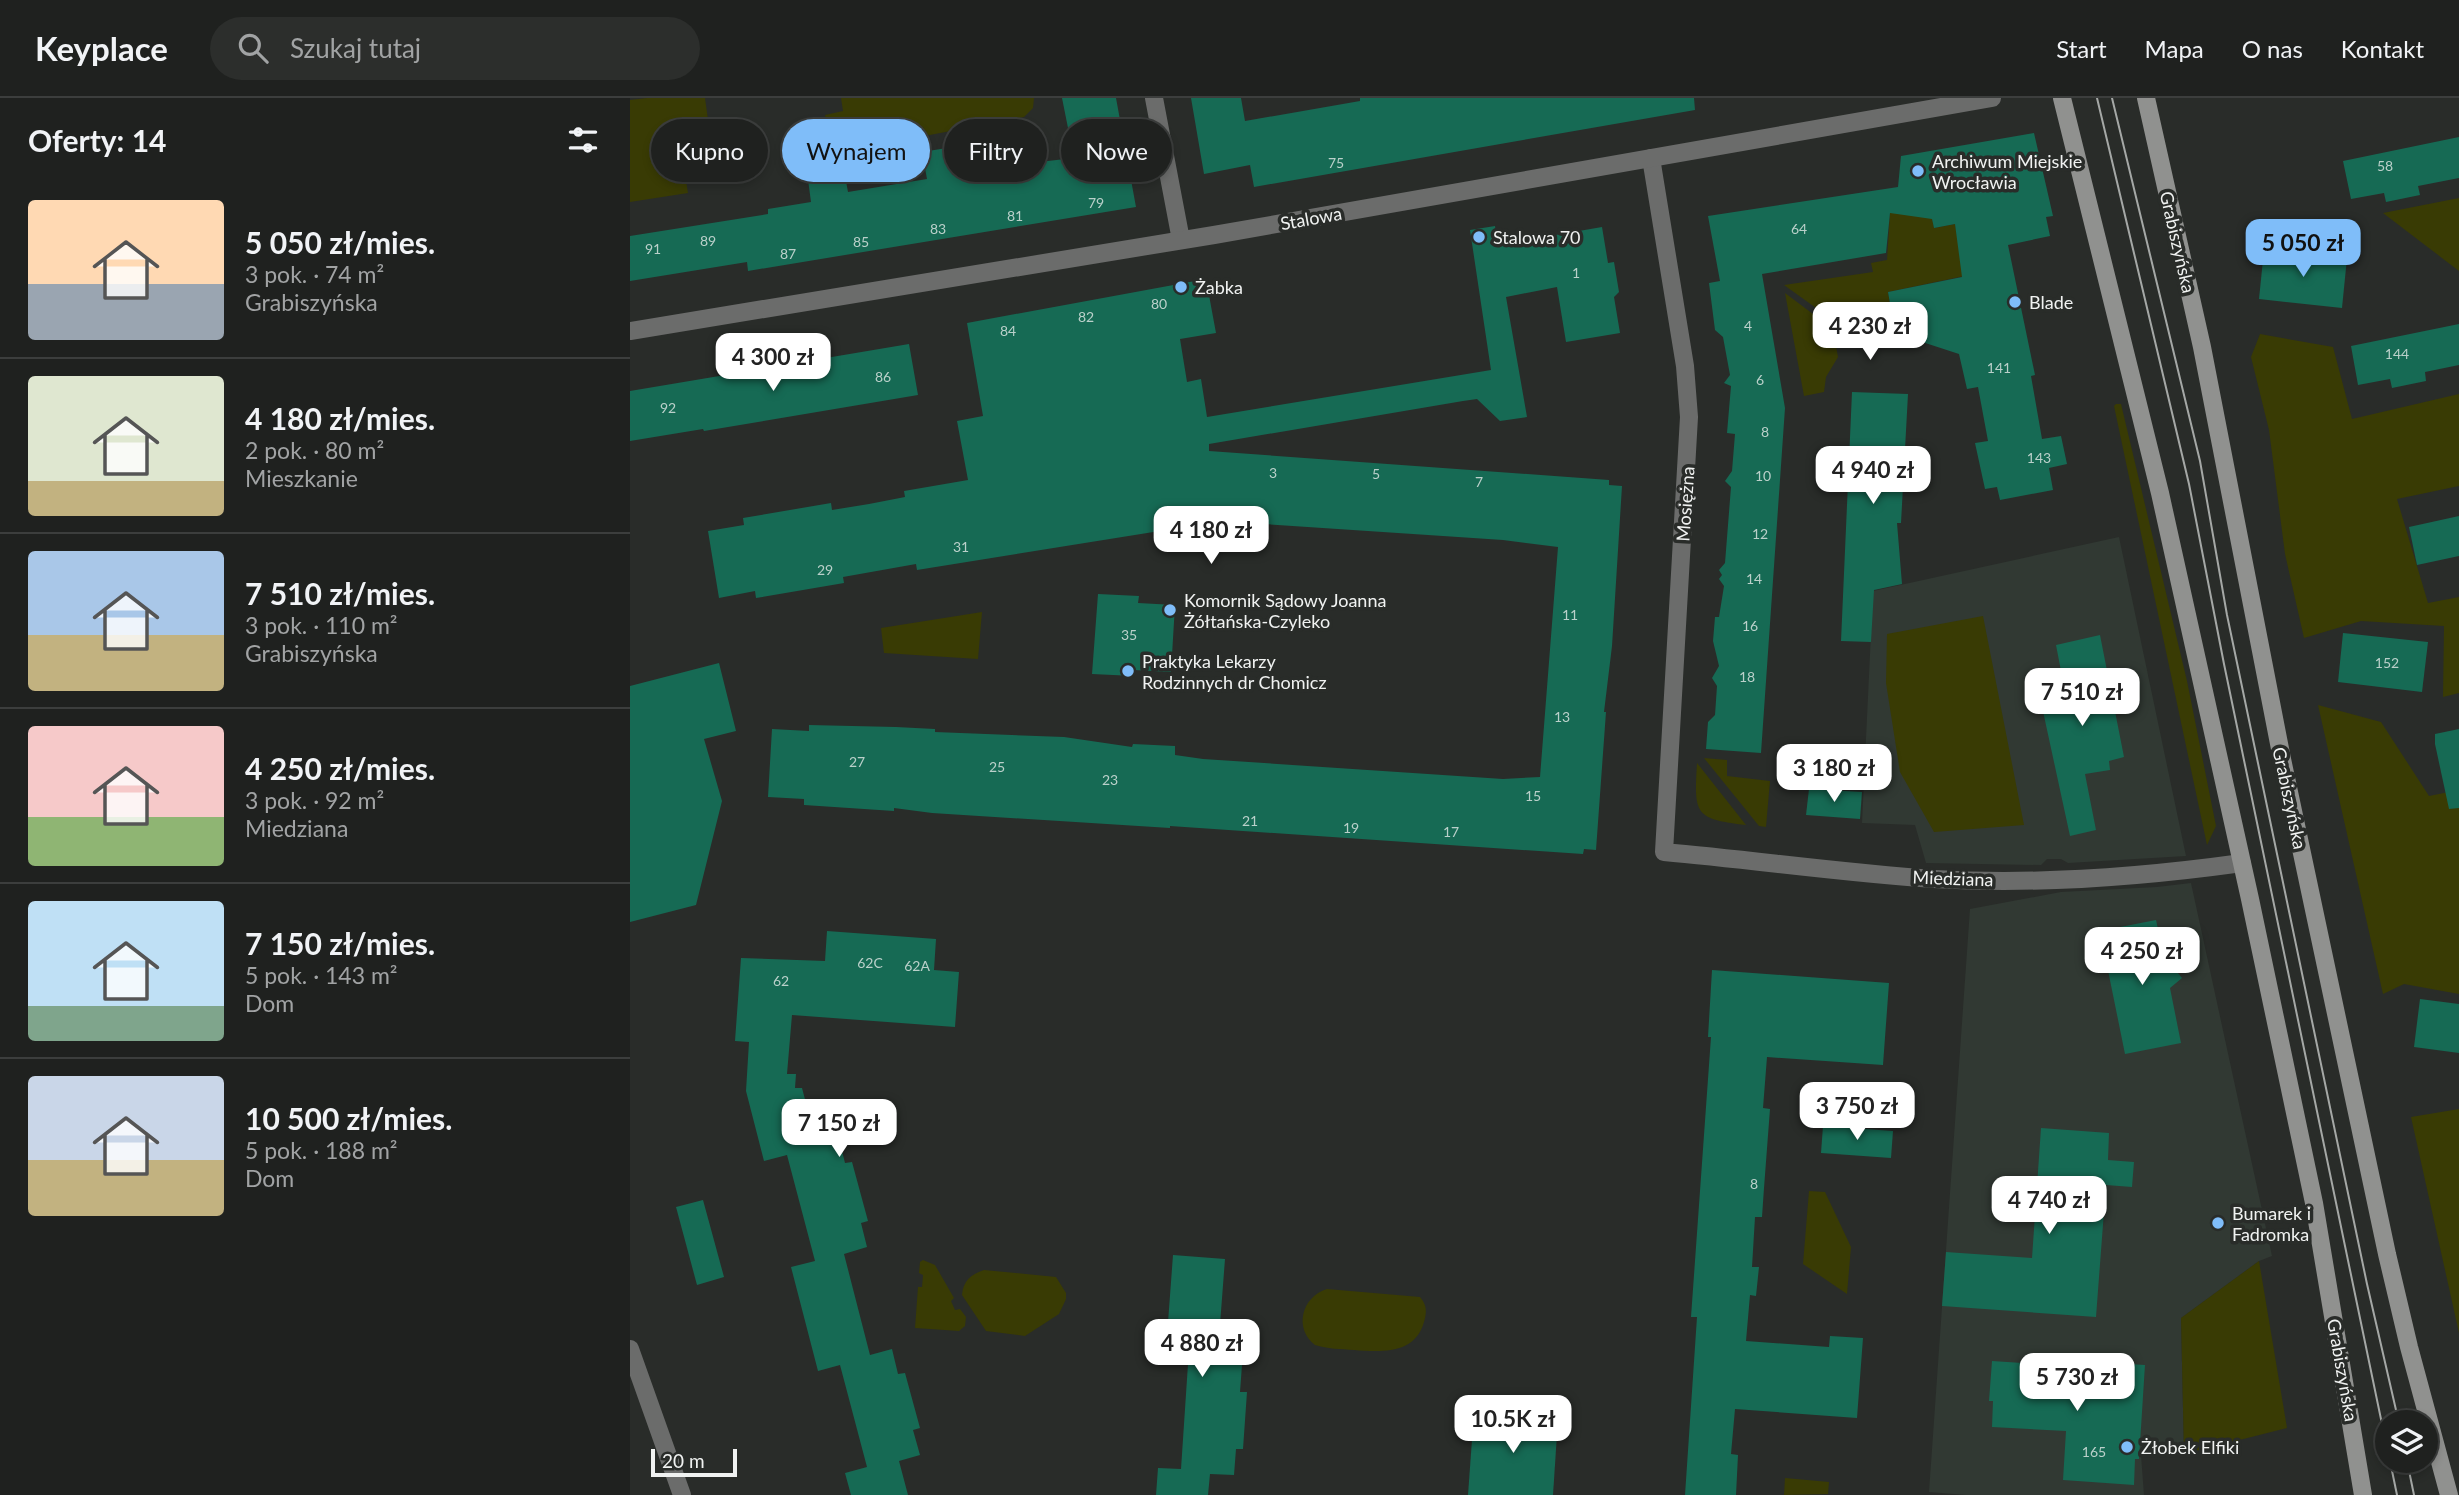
<!DOCTYPE html>
<html lang="pl">
<head>
<meta charset="utf-8">
<style>
	body { margin:0; font-family:Lato,sans-serif; background:#2c2e2c; color:#f1f3f6; height:100vh; display:flex; flex-direction:column; font-size:26px; white-space:nowrap }
	* { box-sizing:border-box; margin:0 }
	p { font-size:23px; color:#a1a3a4 }
	.icon { flex:none; width:38px; height:38px; fill:none; stroke:currentColor; stroke-width:2; stroke-linecap:round; stroke-linejoin:round }
	.map { position:relative; flex:1; overflow:hidden }
	.side { display:flex; flex-direction:column; background:#1f211f; width:630px }
	.side>* { flex:none }
	.guide { position:absolute; left:21px; top:21px; width:665px; height:63px; display:flex; gap:14px }
	.tools { position:absolute; left:1745px; top:1312px; display:grid; gap:14px }
	.tools a { display:grid; place-items:center; width:63px; height:63px; border-radius:50%; background:#1f211f; box-shadow:0 4px 10px #0003,0 0 0 2px #3c3e3d; font-size:35px }
	.scale { position:absolute; left:21px; bottom:18px; width:86px; box-sizing:border-box; padding-left:7px; border:4px solid #f0f2f1; border-top:0; font-size:19px; line-height:24px; white-space:nowrap; color:#f0f2f1; -webkit-text-stroke:5px #292c29; paint-order:stroke }
	.price { position:absolute; translate:-50% -60px; padding:0 16px; border-radius:14px; background:#fff; color:#222; font-size:23px; line-height:46px; filter:drop-shadow(0 2px 4px #0008) }
	.price::after { content:''; position:absolute; left:50%; top:42px; width:21px; height:16px; margin-left:-10px; background:inherit; clip-path:polygon(0 0,100% 0,50% 100%) }
	.price.selected { background:#7fbdf9; color:#111 }
	ul { padding:0; list-style:none }
	li { display:flex; align-items:center; gap:21px; height:175px; padding:0 28px }
	li+li { border-top:2px solid #3c3e3d }
	li span { display:grid; place-items:center; flex:none; width:196px; height:140px; border-radius:7px; color:#555 }
	li>.icon { margin-inline-start:auto }
	span .icon { width:84px; height:84px; fill:#fffc; stroke-width:1 }
	li b { font-size:30px }
	h2 { display:flex; justify-content:space-between; align-items:center; height:84px; padding:0 28px; font-size:30px }
	.pill { padding:0 24px; border-radius:32px; background:#1f211f; box-shadow:0 4px 10px #0003,0 0 0 2px #3c3e3d; font-size:24px; line-height:63px }
	.pill.selected { background:#7fbdf9; color:#111 }
	header { display:flex; align-items:center; gap:42px; box-sizing:border-box; height:98px; padding:0 35px; background:#1f211f; border-bottom:2px solid #3c3e3d }
	header strong { font-size:33px }
	nav { display:flex; gap:38px; margin-inline-start:auto; font-size:24px }
	.search { width:490px; height:63px; background:#2c2e2c; display:flex; align-items:center; gap:18px; box-sizing:border-box; padding:0 24px; border-radius:38px; color:#a1a3a4; font-size:26px }
	main { display:flex; flex:1; min-height:0 }
	.map>svg:first-child { display:block }
</style>
</head>
<body>
<header>
<strong>Keyplace</strong>
<div class="search"><svg class="icon" aria-label="search" viewBox="0 0 24 24"><circle cx="10" cy="10" r="6"/><path d="M15 15l6 6"/></svg>Szukaj tutaj</div>
<nav><a>Start</a><a>Mapa</a><a>O nas</a><a>Kontakt</a></nav>
</header>
<main>
<section class="side">
<h2>Oferty: 14<svg class="icon" aria-label="filters" viewBox="0 0 24 24"><path d="M4 7h16M4 17h16"/><circle cx="9" cy="7" r="2"/><circle cx="15" cy="17" r="2"/></svg></h2>
<ul>
<li><span style="background:linear-gradient(#ffd9b3 60%,#9aa5b1 0)"><svg class="icon" aria-label="home" viewBox="0 0 24 24"><path d="M3 11l9-7 9 7M6 9v11h12V9"/></svg></span><div><b>5 050 zł/mies.</b><p>3 pok. · 74 m²</p><p>Grabiszyńska</p></div></li>
<li><span style="background:linear-gradient(#dfe7d0 75%,#c2b280 0)"><svg class="icon" aria-label="home" viewBox="0 0 24 24"><path d="M3 11l9-7 9 7M6 9v11h12V9"/></svg></span><div><b>4 180 zł/mies.</b><p>2 pok. · 80 m²</p><p>Mieszkanie</p></div></li>
<li><span style="background:linear-gradient(#a9c7e8 60%,#c2b280 0)"><svg class="icon" aria-label="home" viewBox="0 0 24 24"><path d="M3 11l9-7 9 7M6 9v11h12V9"/></svg></span><div><b>7 510 zł/mies.</b><p>3 pok. · 110 m²</p><p>Grabiszyńska</p></div></li>
<li><span style="background:linear-gradient(#f6c9c9 65%,#8fb573 0)"><svg class="icon" aria-label="home" viewBox="0 0 24 24"><path d="M3 11l9-7 9 7M6 9v11h12V9"/></svg></span><div><b>4 250 zł/mies.</b><p>3 pok. · 92 m²</p><p>Miedziana</p></div></li>
<li><span style="background:linear-gradient(#bfe0f5 75%,#7fa58c 0)"><svg class="icon" aria-label="home" viewBox="0 0 24 24"><path d="M3 11l9-7 9 7M6 9v11h12V9"/></svg></span><div><b>7 150 zł/mies.</b><p>5 pok. · 143 m²</p><p>Dom</p></div></li>
<li><span style="background:linear-gradient(#c9d6e8 60%,#c2b280 0)"><svg class="icon" aria-label="home" viewBox="0 0 24 24"><path d="M3 11l9-7 9 7M6 9v11h12V9"/></svg></span><div><b>10 500 zł/mies.</b><p>5 pok. · 188 m²</p><p>Dom</p></div></li>
</ul>
</section>
<div class="map">
<svg width="1829" height="1397" viewBox="0 0 1829 1397">
	<rect width="100%" height="100%" fill="#292c29"/>
	<g fill="#313933">
		<polygon points="1489,439 1556,758 1438,765 1431,761 1417,761 1411,767 1296,765 1285,727 1232,725 1243,493"/>
		<polygon points="1561,785 1642,1158 1629,1163 1551,1220 1554,1356 1511,1357 1514,1397 1336,1397 1299,1394 1340,811 1431,794 1527,789"/>
	</g>
	<g fill="#393b04">
		<polygon points="17,0 75,0 79,29 48,35 58,95 0,104 0,2"/>
		<polygon points="211,0 404,0 403,10 394,19 205,55 195,17 213,13"/>
		<polygon points="1829,100 1829,173 1753,115"/>
		<polygon points="1300,110 1304,130 1325,126 1334,178 1258,194 1263,223 1243,227 1243,238 1233,243 1222,243 1216,212 1205,214 1207,225 1154,187 1243,174 1241,165 1257,162 1260,115"/>
		<polygon points="1155,195 1203,231 1208,259 1196,279 1194,294 1174,298"/>
		<polygon points="1630,236 1703,249 1722,321 1829,296 1829,388 1767,401 1798,505 1829,499 1829,595 1813,599 1814,528 1731,523 1674,540 1655,456 1639,332 1621,259"/>
		<polygon points="1486,306 1491,306 1557,583 1586,728 1577,747 1484,308"/>
		<polygon points="352,514 348,561 254,555 251,530"/>
		<polygon points="1353,518 1394,727 1304,734 1270,674 1256,585 1257,536"/>
		<polygon points="1688,607 1751,624 1799,698 1829,692 1829,896 1774,886 1753,896"/>
		<polygon points="1074,660 1097,662 1097,678 1140,683 1136,729 1129,728"/>
		<path d="M1067 665 1116 727C1064 721 1064 716 1067 665Z"/>
		<polygon points="1829,1011 1829,1235 1781,1019"/>
		<polygon points="1179,1093 1195,1094 1221,1149 1217,1196 1173,1166"/>
		<polygon points="293,1162 305,1167 324,1200 321,1203 325,1212 330,1211 336,1219 335,1228 329,1233 285,1230 288,1189 292,1189 293,1177 289,1175 290,1164"/>
		<polygon points="1629,1163 1657,1330 1554,1356 1551,1220"/>
		<path d="M354 1172 426 1179 436 1195V1201L429 1216 395 1238 356 1233 332 1197C333 1183 341 1176 354 1172Z"/>
		<path d="M697 1191 790 1199C797 1207 797 1214 794 1224 785 1257 750 1254 724 1252 711 1251 697 1251 685 1247 664 1231 671 1199 697 1191Z"/>
		<polygon points="1155,1380 1199,1384 1198,1396 1154,1397"/>
	</g>
	<g fill="#166a54">
		<polygon points="432,0 486,0 506,109 118,173 117,164 0,183 0,138 138,116 138,111 181,104 177,74 213,67 218,94 297,81 292,54 329,48 335,83 410,70 409,64 444,60"/>
		<polygon points="561,0 611,0 615,23 730,3 730,0 1064,0 1065,12 624,89 620,67 574,76"/>
		<polygon points="1404,35 1423,118 1416,119 1420,138 1378,147 1405,277 1401,278 1412,341 1431,338 1437,366 1419,370 1423,392 1370,402 1367,389 1355,391 1345,345 1358,343 1348,289 1337,291 1329,256 1283,241 1279,221 1263,223 1258,194 1332,179 1325,126 1304,130 1302,121 1260,115 1256,155 1132,176 1155,310 1131,655 1076,651 1078,624 1085,617 1087,588 1082,580 1089,568 1083,543 1085,519 1089,519 1094,488 1089,481 1092,477 1089,472 1095,465 1101,389 1095,383 1102,373 1105,336 1097,335 1101,288 1094,285 1100,277 1093,239 1085,232 1079,185 1090,183 1078,118 1268,89 1271,58"/>
		<polygon points="1829,39 1829,80 1788,88 1790,97 1756,104 1754,95 1721,101 1713,63"/>
		<polygon points="865,128 868,147 972,129 978,165 984,164 989,194 984,199 990,235 936,244 927,189 876,199 897,319 870,323 847,301 833,303 579,346 579,353 979,382 979,387 992,388 982,548 974,614 976,614 966,752 954,751 953,756 540,728 540,730 302,715 264,710 264,713 174,707 174,701 138,699 142,631 179,633 179,627 266,629 305,631 305,634 434,639 502,649 503,646 545,648 545,657 573,661 873,681 910,679 928,449 873,442 589,423 590,415 535,425 536,432 287,472 286,466 213,479 214,485 126,500 125,493 89,500 78,433 114,427 113,420 201,405 202,412 239,406 275,399 274,393 338,382 327,323 353,318 337,225 576,181 586,235 550,241 557,284 571,281 577,319 861,272 840,132"/>
		<polygon points="1634,152 1717,160 1712,210 1629,201"/>
		<polygon points="1829,226 1829,267 1795,274 1796,283 1762,290 1760,281 1728,287 1721,248"/>
		<polygon points="279,246 288,297 74,333 73,331 0,343 0,293"/>
		<polygon points="1222,294 1278,296 1271,425 1267,425 1272,486 1244,492 1241,544 1211,543"/>
		<polygon points="1829,418 1829,458 1787,467 1779,429"/>
		<polygon points="468,496 509,498 508,505 545,507 541,574 504,572 504,578 462,576"/>
		<polygon points="1713,535 1798,544 1792,594 1708,584"/>
		<polygon points="1470,537 1494,659 1479,663 1480,672 1455,676 1466,732 1440,738 1411,604 1436,599 1426,547"/>
		<polygon points="89,565 106,633 74,641 92,703 66,807 0,824 0,588"/>
		<polygon points="1829,631 1829,710 1819,711 1805,646 1805,636"/>
		<polygon points="1179,691 1232,694 1230,721 1176,717"/>
		<polygon points="1526,822 1534,858 1552,880 1540,890 1551,945 1495,956 1470,833"/>
		<polygon points="197,833 306,841 304,872 329,874 325,929 162,917 157,976 166,976 165,990 172,990 187,1047 209,1041 215,1065 222,1064 238,1123 231,1125 237,1149 214,1156 240,1257 262,1251 268,1276 275,1275 290,1330 283,1332 290,1357 269,1363 278,1397 221,1397 215,1375 237,1369 210,1267 188,1273 161,1169 185,1163 157,1057 134,1063 116,993 119,944 105,943 111,860 195,863"/>
		<polygon points="1082,872 1259,885 1253,967 1137,959 1133,1010 1140,1011 1134,1090 1132,1119 1125,1119 1122,1169 1129,1169 1126,1198 1120,1197 1116,1243 1199,1249 1200,1238 1233,1240 1227,1320 1105,1311 1101,1356 1108,1357 1106,1397 1055,1397 1067,1219 1061,1219 1081,939 1078,939"/>
		<polygon points="1790,901 1829,906 1829,955 1784,949"/>
		<polygon points="1193,1028 1263,1033 1261,1060 1191,1055"/>
		<polygon points="1411,1030 1479,1035 1478,1062 1504,1064 1502,1089 1476,1087 1466,1219 1312,1208 1316,1154 1402,1160"/>
		<polygon points="73,1102 94,1179 67,1187 46,1109"/>
		<polygon points="543,1157 595,1161 587,1266 612,1267 610,1294 617,1294 613,1351 606,1351 604,1377 580,1376 578,1397 526,1397 528,1370 551,1371 558,1266 535,1265"/>
		<polygon points="1362,1263 1465,1270 1466,1264 1515,1267 1509,1361 1505,1361 1504,1387 1433,1382 1436,1333 1362,1329 1363,1303 1359,1303"/>
		<polygon points="844,1314 928,1321 923,1397 838,1397"/>
	</g>
	<g fill="none" stroke-linecap="round" stroke-linejoin="round">
		<g stroke="#6b6c6b" stroke-width="18">
			<polyline points="524,0 551,142"/>
			<path d="M1021 60 1055 268 1059 319 1034 754C1124 762 1214 775 1304 781 1407 787 1511 779 1612 765"/>
			<polyline points="0,233 584,137 1362,0"/>
			<polyline points="0,1251 52,1397"/>
		</g>
		<g stroke="#90918f" stroke-width="18">
			<polyline points="1432,0 1530,395 1620,801 1684,1105 1733,1397"/>
			<polyline points="1516,0 1572,249 1652,661 1757,1156 1779,1249 1819,1397"/>
		</g>
		<g stroke="#a5a8a6" stroke-width="2">
			<polyline points="1467,0 1559,386 1594,566 1757,1350"/>
			<polyline points="1482,0 1570,363 1597,517 1737,1186 1769,1325"/>
			<polyline points="1760,1363 1767,1397"/>
			<polyline points="1777,1363 1784,1397"/>
		</g>
	</g>
	<g fill="#7fbdf9" stroke="#292c29" stroke-width="2.5">
		<circle cx="1288" cy="73" r="7"/>
		<circle cx="849" cy="139" r="7"/>
		<circle cx="551" cy="189" r="7"/>
		<circle cx="1385" cy="204" r="7"/>
		<circle cx="540" cy="512" r="7"/>
		<circle cx="498" cy="573" r="7"/>
		<circle cx="1588" cy="1125" r="7"/>
		<circle cx="1497" cy="1349" r="7"/>
	</g>
	<g text-anchor="middle" dominant-baseline="central" stroke-width="7" stroke-linejoin="round" paint-order="stroke">
		<g font-size="14" fill="#bad0ca">
			<text x="706" y="64">75</text>
			<text x="1755" y="67">58</text>
			<text x="466" y="104">79</text>
			<text x="385" y="117">81</text>
			<text x="308" y="130">83</text>
			<text x="1169" y="130">64</text>
			<text x="78" y="142">89</text>
			<text x="231" y="143">85</text>
			<text x="23" y="150">91</text>
			<text x="158" y="155">87</text>
			<text x="946" y="174">1</text>
			<text x="529" y="205">80</text>
			<text x="456" y="218">82</text>
			<text x="1118" y="227">4</text>
			<text x="378" y="232">84</text>
			<text x="1767" y="255">144</text>
			<text x="1369" y="269">141</text>
			<text x="253" y="278">86</text>
			<text x="1130" y="281">6</text>
			<text x="38" y="309">92</text>
			<text x="1135" y="333">8</text>
			<text x="1409" y="359">143</text>
			<text x="643" y="374">3</text>
			<text x="746" y="375">5</text>
			<text x="1133" y="377">10</text>
			<text x="849" y="383">7</text>
			<text x="1130" y="435">12</text>
			<text x="331" y="448">31</text>
			<text x="195" y="471">29</text>
			<text x="1124" y="480">14</text>
			<text x="940" y="516">11</text>
			<text x="1120" y="527">16</text>
			<text x="499" y="536">35</text>
			<text x="1757" y="564">152</text>
			<text x="1117" y="578">18</text>
			<text x="932" y="618">13</text>
			<text x="227" y="663">27</text>
			<text x="367" y="668">25</text>
			<text x="480" y="681">23</text>
			<text x="903" y="697">15</text>
			<text x="620" y="722">21</text>
			<text x="721" y="729">19</text>
			<text x="821" y="733">17</text>
			<text x="240" y="864">62C</text>
			<text x="287" y="867">62A</text>
			<text x="151" y="882">62</text>
			<text x="1124" y="1085">8</text>
			<text x="1464" y="1353">165</text>
		</g>
		<g font-size="18" fill="#f0f2f1" stroke="#292c29" text-anchor="start">
			<text x="1302" y="63">Archiwum Miejskie<tspan x="1302" dy="21">Wrocławia</tspan></text>
			<text x="863" y="139">Stalowa 70</text>
			<text x="565" y="189">Żabka</text>
			<text x="1399" y="204">Blade</text>
			<text x="554" y="502">Komornik Sądowy Joanna<tspan x="554" dy="21">Żółtańska-Czyleko</tspan></text>
			<text x="512" y="563">Praktyka Lekarzy<tspan x="512" dy="21">Rodzinnych dr Chomicz</tspan></text>
			<text x="1602" y="1115">Bumarek i<tspan x="1602" dy="21">Fadromka</tspan></text>
			<text x="1511" y="1349">Żłobek Elfiki</text>
		</g>
		<g font-size="18" fill="#f0f2f1" stroke="#292c29">
			<text transform="translate(681 120) rotate(-10)">Stalowa</text>
			<text transform="translate(1548 144) rotate(77)">Grabiszyńska</text>
			<text transform="translate(1055 406) rotate(-86)">Mosiężna</text>
			<text transform="translate(1660 700) rotate(78)">Grabiszyńska</text>
			<text transform="translate(1323 780) rotate(2)">Miedziana</text>
			<text transform="translate(1713 1272) rotate(80)">Grabiszyńska</text>
		</g>
	</g>
</svg>
<div class="tools">
<a><svg class="icon" aria-label="layers" viewBox="0 0 24 24"><path d="M12 4l9 5-9 5-9-5zM3 14l9 5 9-5"/></svg></a>
</div>
<div class="scale">20 m</div>
<b class="price selected" style="left:1673px;top:181px">5 050 zł</b>
<b class="price" style="left:1240px;top:264px">4 230 zł</b>
<b class="price" style="left:143px;top:295px">4 300 zł</b>
<b class="price" style="left:1243px;top:408px">4 940 zł</b>
<b class="price" style="left:581px;top:468px">4 180 zł</b>
<b class="price" style="left:1452px;top:630px">7 510 zł</b>
<b class="price" style="left:1204px;top:706px">3 180 zł</b>
<b class="price" style="left:1512px;top:889px">4 250 zł</b>
<b class="price" style="left:1227px;top:1044px">3 750 zł</b>
<b class="price" style="left:209px;top:1061px">7 150 zł</b>
<b class="price" style="left:1419px;top:1138px">4 740 zł</b>
<b class="price" style="left:572px;top:1281px">4 880 zł</b>
<b class="price" style="left:1447px;top:1315px">5 730 zł</b>
<b class="price" style="left:883px;top:1357px">10.5K zł</b>
<div class="guide">
<a class="pill">Kupno</a>
<a class="pill selected">Wynajem</a>
<a class="pill">Filtry</a>
<a class="pill">Nowe</a>
</div>
</div>
</main>
</body>
</html>
